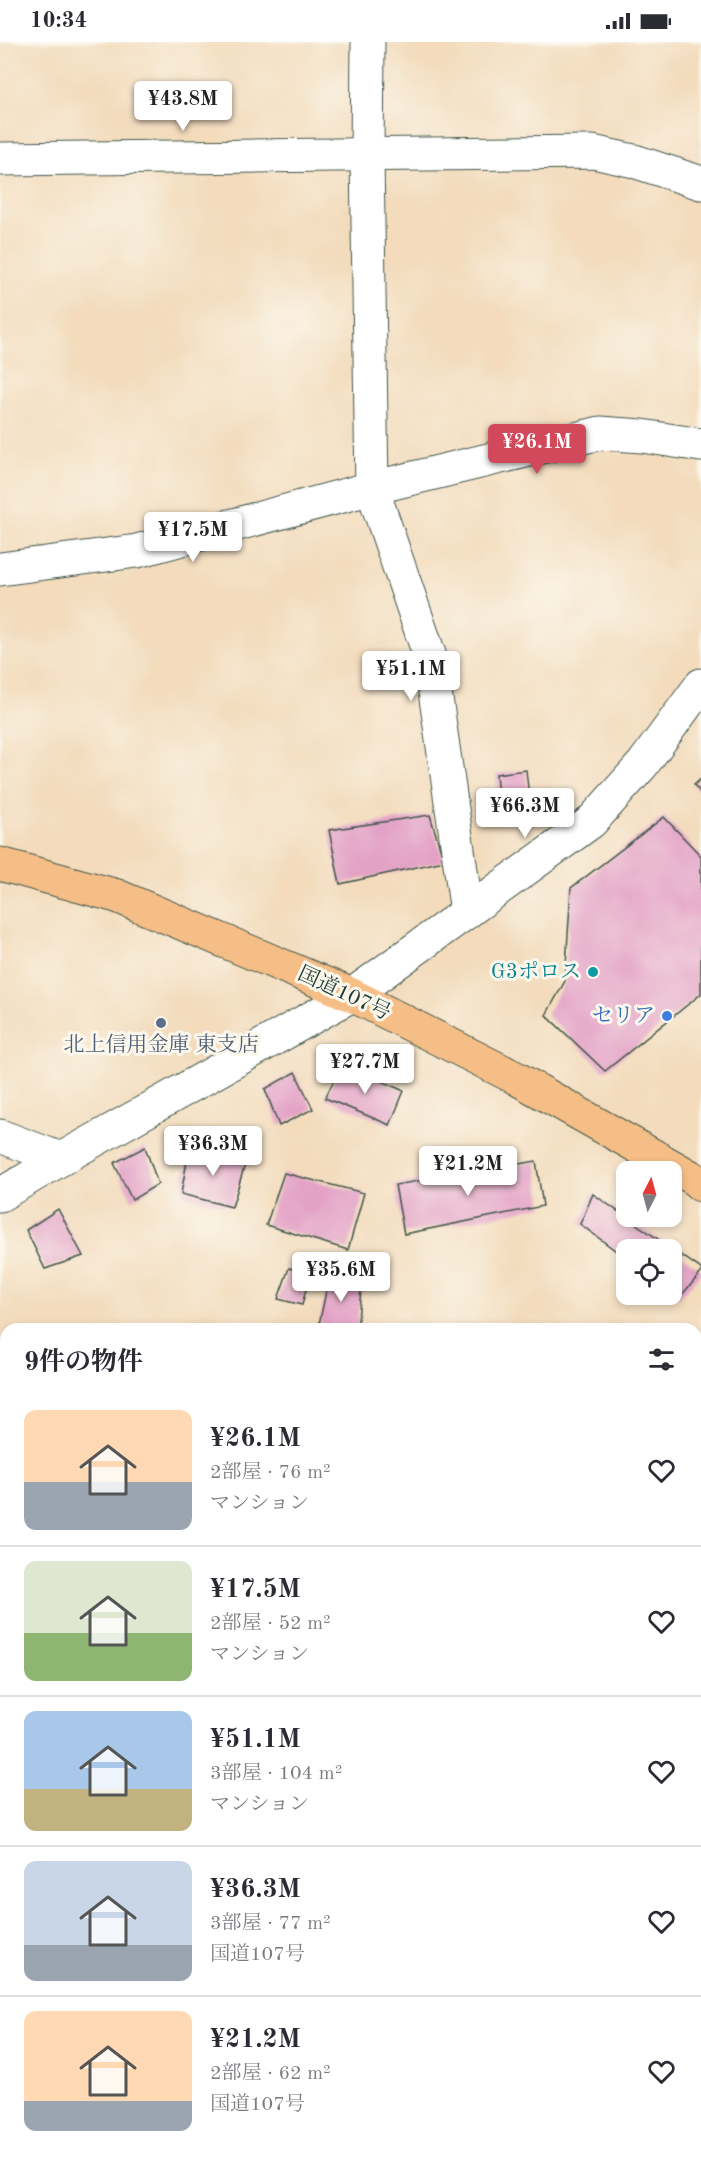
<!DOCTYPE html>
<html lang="ja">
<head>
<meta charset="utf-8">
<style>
	body { margin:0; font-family:"Old Standard TT","Noto Serif JP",serif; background:#f2f2f3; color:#2b2b33; height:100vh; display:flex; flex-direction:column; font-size:22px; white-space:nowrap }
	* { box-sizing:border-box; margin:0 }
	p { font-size:20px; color:#7c7c81 }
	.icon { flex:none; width:33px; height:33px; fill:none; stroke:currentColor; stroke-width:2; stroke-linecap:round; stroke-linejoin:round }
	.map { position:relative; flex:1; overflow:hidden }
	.panel { position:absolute; left:0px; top:1281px; width:702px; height:834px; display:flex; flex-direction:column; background:#fff; border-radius:18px 18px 0 0; box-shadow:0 3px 9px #0003 }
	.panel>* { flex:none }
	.needle { width:39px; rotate:6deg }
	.fabs { position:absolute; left:616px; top:1119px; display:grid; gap:12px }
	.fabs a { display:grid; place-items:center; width:66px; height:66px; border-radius:12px; background:#fff; box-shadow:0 3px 9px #0003; font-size:30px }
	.price { position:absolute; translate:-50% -51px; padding:0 14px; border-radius:6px; background:#fff; color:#222; font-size:20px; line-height:39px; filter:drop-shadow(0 2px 3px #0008) }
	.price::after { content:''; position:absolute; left:50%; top:36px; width:18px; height:14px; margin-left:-9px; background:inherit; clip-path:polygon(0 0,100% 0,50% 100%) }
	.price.selected { background:#d1495b; color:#fff }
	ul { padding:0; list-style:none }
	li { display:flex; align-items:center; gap:18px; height:150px; padding:0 24px }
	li+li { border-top:2px solid #e1e1e2 }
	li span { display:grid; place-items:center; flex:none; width:168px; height:120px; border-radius:12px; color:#555 }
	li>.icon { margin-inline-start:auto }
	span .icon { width:72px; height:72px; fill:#fffc; stroke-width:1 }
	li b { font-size:26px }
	h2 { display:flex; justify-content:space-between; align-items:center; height:72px; padding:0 24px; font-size:26px }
	.status { display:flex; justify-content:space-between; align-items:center; height:42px; padding:0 30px; background:#fff; direction:ltr }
	.status svg { height:16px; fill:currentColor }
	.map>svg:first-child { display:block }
</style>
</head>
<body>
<div class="status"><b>10:34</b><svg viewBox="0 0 49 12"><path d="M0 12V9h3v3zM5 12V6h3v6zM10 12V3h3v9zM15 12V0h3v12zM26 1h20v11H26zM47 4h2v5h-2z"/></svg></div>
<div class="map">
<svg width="701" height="2115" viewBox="0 0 701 2115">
	<rect width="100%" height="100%" fill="#fbf7ec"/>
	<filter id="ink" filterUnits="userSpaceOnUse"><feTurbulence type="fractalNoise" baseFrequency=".0167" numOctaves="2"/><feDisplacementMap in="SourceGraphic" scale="12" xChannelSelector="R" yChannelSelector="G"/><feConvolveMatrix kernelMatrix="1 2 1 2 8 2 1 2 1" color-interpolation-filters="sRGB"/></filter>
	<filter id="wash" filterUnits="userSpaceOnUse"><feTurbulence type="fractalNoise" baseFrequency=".008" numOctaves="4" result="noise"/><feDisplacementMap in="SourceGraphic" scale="24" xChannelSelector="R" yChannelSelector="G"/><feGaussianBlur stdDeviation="1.35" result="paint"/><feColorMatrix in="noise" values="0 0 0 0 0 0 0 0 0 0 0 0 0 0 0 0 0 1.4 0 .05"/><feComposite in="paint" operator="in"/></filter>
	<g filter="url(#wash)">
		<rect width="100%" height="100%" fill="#f3dbbc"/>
		<g id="blocks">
			<g fill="#e3a1c6">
				<polygon points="526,728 531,773 500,776 496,732"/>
				<polygon points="701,737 701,751 694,743"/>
				<polygon points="430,773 444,819 340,842 329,788"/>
				<polygon points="664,775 701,814 701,952 605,1029 546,973 565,939 571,846"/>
				<polygon points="342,1022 404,1049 390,1083 325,1056"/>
				<polygon points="295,1030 313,1067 279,1084 265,1047"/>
				<polygon points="145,1105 158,1142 132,1158 114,1121"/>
				<polygon points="189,1108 247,1116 232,1165 181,1152"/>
				<polygon points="536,1119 543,1164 404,1192 395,1143"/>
				<polygon points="284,1131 364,1151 348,1208 266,1183"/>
				<polygon points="593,1152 701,1227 701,1231 679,1256 672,1251 672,1208 627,1208 627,1217 580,1182"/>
				<polygon points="58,1167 83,1214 45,1227 26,1188"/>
				<polygon points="289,1226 310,1232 302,1263 278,1257"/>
				<polygon points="330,1231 362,1238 357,1287 318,1287"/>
				<polygon points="696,1360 701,1360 701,1407 696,1408"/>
				<polygon points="700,1596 701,1596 701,1629 696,1628 696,1611"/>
				<polygon points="696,1652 701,1653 701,1711 696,1710"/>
			</g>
		</g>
	</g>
	<g filter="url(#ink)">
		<use href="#blocks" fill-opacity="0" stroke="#3f5548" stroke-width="1.5"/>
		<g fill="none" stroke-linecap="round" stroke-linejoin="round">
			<defs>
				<g id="minor">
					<polyline points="368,0 367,114 372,446 430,615 467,870"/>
					<polyline points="0,117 593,110 634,119 701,141"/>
					<polyline points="0,527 137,509 372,446 600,391 642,394 701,403"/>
					<polyline points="0,1094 61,1117"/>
					<polyline points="0,1153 61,1117 352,953 591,780 643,722 701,643"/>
					<polyline points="0,1331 6,1332"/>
					<polyline points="696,1528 701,1529"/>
				</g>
				<g id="tertiary">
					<polyline points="696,2088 701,2084"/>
					<polyline points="661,2115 668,2109"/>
				</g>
				<polyline id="trunk" points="0,822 117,854 352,953 516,1036 693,1136 701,1143"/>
			</defs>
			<use href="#minor" stroke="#3f5548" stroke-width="35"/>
			<use href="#tertiary" stroke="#3f5548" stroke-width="35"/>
			<use href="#trunk" stroke="#3f5548" stroke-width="35"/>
			<use href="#minor" stroke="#fff" stroke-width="33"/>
			<use href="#tertiary" stroke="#fff" stroke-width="33"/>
			<use href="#trunk" stroke="#f6be87" stroke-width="33"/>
		</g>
	</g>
	<circle fill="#0f9aa8" stroke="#fbf7ec" stroke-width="2" cx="593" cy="930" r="6"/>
	<circle fill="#3f7fe0" stroke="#fbf7ec" stroke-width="2" cx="667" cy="974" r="6"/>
	<circle fill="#5c6f8a" stroke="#fbf7ec" stroke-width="2" cx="161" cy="981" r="6"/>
	<g text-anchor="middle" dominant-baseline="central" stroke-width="6" stroke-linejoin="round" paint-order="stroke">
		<g font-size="21" fill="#0d838f" stroke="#fbf7ec" text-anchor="end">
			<text x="581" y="930">G3ポロス</text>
		</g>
		<g font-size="21" fill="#1f3d34" stroke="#fbf7ec">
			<text transform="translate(344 952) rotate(25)">国道107号</text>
		</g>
		<g font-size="21" fill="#366cbe" stroke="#fbf7ec" text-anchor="end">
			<text x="655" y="974">セリア</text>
		</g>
		<g font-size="21" fill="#4e5e75" stroke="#fbf7ec">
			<text x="161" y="1003">北上信用金庫 東支店</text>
		</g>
	</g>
</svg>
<div class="fabs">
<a><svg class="needle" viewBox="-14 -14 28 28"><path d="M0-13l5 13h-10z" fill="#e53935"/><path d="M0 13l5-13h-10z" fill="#7c7c81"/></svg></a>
<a><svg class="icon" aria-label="locate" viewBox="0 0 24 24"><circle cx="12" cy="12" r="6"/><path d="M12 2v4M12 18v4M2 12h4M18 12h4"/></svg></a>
</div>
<b class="price" style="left:183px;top:90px">¥43.8M</b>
<b class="price selected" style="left:537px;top:433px">¥26.1M</b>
<b class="price" style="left:193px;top:521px">¥17.5M</b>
<b class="price" style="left:411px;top:660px">¥51.1M</b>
<b class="price" style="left:525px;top:797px">¥66.3M</b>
<b class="price" style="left:365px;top:1053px">¥27.7M</b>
<b class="price" style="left:213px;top:1135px">¥36.3M</b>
<b class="price" style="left:468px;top:1155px">¥21.2M</b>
<b class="price" style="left:341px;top:1261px">¥35.6M</b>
<section class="panel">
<h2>9件の物件<svg class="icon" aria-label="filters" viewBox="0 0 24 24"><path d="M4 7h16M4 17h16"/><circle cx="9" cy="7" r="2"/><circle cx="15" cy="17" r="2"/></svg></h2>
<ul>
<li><span style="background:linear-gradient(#ffd9b3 60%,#9aa5b1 0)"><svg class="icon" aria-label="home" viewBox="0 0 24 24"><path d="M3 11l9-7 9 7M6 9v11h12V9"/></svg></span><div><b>¥26.1M</b><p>2部屋 · 76 m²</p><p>マンション</p></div><svg class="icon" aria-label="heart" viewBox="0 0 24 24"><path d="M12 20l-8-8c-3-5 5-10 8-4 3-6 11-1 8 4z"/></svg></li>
<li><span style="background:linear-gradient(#dfe7d0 60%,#8fb573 0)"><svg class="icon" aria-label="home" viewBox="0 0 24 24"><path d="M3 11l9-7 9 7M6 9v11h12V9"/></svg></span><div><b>¥17.5M</b><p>2部屋 · 52 m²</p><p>マンション</p></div><svg class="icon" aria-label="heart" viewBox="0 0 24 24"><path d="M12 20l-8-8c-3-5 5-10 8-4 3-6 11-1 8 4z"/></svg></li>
<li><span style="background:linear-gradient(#a9c7e8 65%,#c2b280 0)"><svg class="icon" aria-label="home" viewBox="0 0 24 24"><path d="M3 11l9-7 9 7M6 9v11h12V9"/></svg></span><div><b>¥51.1M</b><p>3部屋 · 104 m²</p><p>マンション</p></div><svg class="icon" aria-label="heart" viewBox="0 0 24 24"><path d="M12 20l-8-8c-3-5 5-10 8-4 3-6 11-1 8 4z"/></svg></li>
<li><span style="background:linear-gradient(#c9d6e8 70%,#9aa5b1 0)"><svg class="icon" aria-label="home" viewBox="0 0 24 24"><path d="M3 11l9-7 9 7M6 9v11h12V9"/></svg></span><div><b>¥36.3M</b><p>3部屋 · 77 m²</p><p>国道107号</p></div><svg class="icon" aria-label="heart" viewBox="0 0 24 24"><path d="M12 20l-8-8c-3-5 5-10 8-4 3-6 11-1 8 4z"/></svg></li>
<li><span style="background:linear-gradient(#ffd9b3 75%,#9aa5b1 0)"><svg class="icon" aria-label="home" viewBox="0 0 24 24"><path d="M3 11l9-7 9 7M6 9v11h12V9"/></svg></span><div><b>¥21.2M</b><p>2部屋 · 62 m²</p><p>国道107号</p></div><svg class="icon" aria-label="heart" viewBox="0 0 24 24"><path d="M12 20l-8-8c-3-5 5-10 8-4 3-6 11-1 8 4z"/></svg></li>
</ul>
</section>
</div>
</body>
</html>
